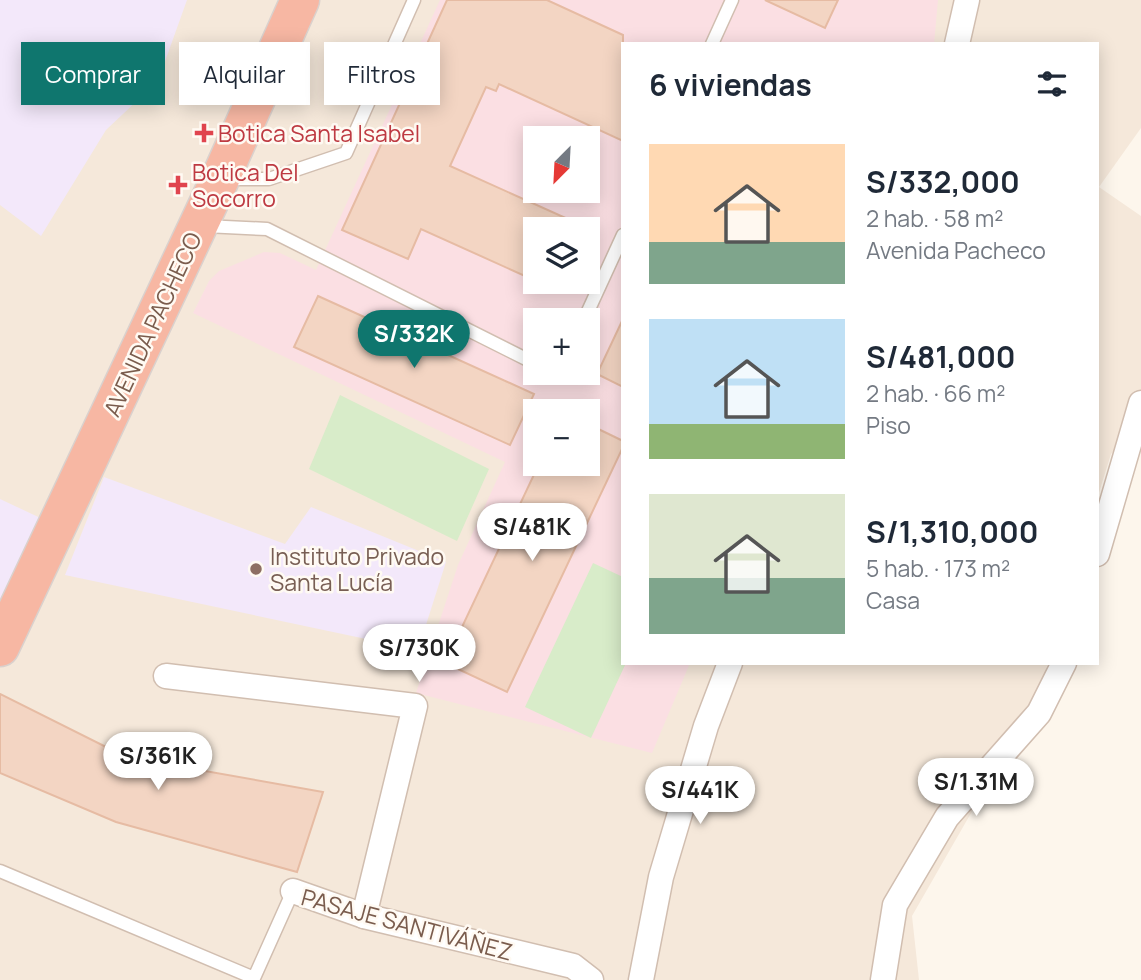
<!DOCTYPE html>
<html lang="es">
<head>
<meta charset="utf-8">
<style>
	body { margin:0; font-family:Manrope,sans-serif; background:#f6f6f7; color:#1f2937; height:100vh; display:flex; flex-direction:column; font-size:26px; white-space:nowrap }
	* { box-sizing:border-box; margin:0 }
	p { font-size:23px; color:#747a83 }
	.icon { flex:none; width:38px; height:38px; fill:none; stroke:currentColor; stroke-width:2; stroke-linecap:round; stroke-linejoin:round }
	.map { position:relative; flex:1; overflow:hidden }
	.drawer { position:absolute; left:621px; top:42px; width:478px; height:623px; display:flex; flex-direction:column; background:#fff; border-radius:0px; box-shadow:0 4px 18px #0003 }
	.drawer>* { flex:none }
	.banner { position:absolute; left:21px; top:42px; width:495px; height:63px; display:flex; gap:14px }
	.needle { width:46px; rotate:204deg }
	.fabs { position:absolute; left:523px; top:126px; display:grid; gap:14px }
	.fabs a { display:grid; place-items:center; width:77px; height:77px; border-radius:0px; background:#fff; box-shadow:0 4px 18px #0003; font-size:35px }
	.price { position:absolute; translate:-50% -60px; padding:0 16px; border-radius:24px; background:#fff; color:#222; font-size:23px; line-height:46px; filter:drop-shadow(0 2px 4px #0008) }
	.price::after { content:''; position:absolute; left:50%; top:42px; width:21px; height:16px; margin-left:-10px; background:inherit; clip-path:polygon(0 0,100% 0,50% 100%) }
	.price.active { background:#0f766e; color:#fff }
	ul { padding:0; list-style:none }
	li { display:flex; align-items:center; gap:21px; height:175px; padding:0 28px }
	li span { display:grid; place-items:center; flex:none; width:196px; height:140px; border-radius:0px; color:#555 }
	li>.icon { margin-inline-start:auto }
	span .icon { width:84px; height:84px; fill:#fffc; stroke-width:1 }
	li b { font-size:30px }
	h2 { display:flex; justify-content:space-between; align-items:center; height:84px; padding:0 28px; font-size:30px }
	.tag { padding:0 24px; border-radius:0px; background:#fff; box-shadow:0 4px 18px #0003; font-size:24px; line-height:63px }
	.tag.active { background:#0f766e; color:#fff }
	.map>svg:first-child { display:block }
</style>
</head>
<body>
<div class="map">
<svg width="1141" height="980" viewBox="0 0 1141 980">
	<rect width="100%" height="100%" fill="#fdf6ec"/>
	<path fill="#f5e8da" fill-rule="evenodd" d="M0 0H1141V128L1099 187 1141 216V423L1111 454 1097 499V44H623V663H1048L1037 698 912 916 919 980H0ZM536 138H588V191H536ZM536 229H588V282H536ZM536 320H588V373H536ZM536 411H588V464H536Z"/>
	<g fill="#f3e8fa">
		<polygon points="0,0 187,0 158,81 106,130 41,236 0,205"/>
		<polygon points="104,477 285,544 311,507 446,562 418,650 65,575"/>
		<polygon points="0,499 49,522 0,630"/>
	</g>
	<path fill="#fbdfe3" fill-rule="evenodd" d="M440 0H938L934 44H623V663H690L652 753 416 693 458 565 505 462 193 313 209 281 219 271 264 252 280 253 316 270ZM536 138H588V191H536ZM536 229H588V282H536ZM536 320H588V373H536ZM536 411H588V464H536Z"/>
	<g fill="#d8ecc9">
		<polygon points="340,395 489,469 457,541 309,469"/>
		<polygon points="593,563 623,577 623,663 626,663 591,738 525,707"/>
	</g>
	<g fill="#f3d5c3" stroke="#e6bba3" stroke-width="2">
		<polygon points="447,0 547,0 623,35 623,141 499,84 496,91 486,87 450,166 590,229 536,229 536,281 421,229 408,259 342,230"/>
		<polygon points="765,0 838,0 825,28"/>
		<polygon points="318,296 534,394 510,445 294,347"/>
		<polygon points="623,319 623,387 597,374"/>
		<polygon points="588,424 623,441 623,447 507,692 445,663 539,464 588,464"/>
		<polygon points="0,694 126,757 323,792 297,872 116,822 0,773"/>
	</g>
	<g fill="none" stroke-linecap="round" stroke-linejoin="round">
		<defs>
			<g id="lane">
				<polyline points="712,44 732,0"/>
				<polyline points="224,179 269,179 346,153 414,0"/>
				<polyline points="205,226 267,229 536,364"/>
				<polyline points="584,320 623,235"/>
				<polyline points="552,373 558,376 559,373"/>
				<polyline points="0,871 254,978 293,891"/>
			</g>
			<g id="street">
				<polyline points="957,44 967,0"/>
				<polyline points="1097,554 1141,403"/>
				<polyline points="166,676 415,706 364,916"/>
				<polyline points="293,891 364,916 573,966 591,980"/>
				<polyline points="641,980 661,877 706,726 730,663"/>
				<polyline points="883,980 895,905 947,817 1039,713 1064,663"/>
			</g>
			<polyline id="highway" points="0,647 220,179 300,0"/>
		</defs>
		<use href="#lane" stroke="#d1beb0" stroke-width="15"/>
		<use href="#street" stroke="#d1beb0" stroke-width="27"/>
		<use href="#highway" stroke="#dad1cd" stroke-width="41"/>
		<use href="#lane" stroke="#fff" stroke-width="12"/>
		<use href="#street" stroke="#fff" stroke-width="24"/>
		<use href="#highway" stroke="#f7b7a3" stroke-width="38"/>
	</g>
	<g fill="#e0444e" stroke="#fffaf3" stroke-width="2.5">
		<path d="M200.5 122.5h7v7h7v7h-7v7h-7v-7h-7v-7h7z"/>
		<path d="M174.5 174.5h7v7h7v7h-7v7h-7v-7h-7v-7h7z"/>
	</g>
	<circle fill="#8d6e63" stroke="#fffaf3" stroke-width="2.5" cx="256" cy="569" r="7"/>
	<g text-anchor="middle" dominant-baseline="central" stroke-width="5" stroke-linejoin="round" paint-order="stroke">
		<g font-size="23" fill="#be3a42" stroke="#fffaf3" text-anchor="start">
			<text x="218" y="133">Botica Santa Isabel</text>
			<text x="192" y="172">Botica Del<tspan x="192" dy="26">Socorro</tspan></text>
		</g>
		<g font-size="23" fill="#7a5c4d" stroke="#fffaf3">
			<text transform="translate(152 324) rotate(-65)">AVENIDA PACHECO</text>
			<text transform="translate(407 924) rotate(15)">PASAJE SANTIVÁÑEZ</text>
		</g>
		<g font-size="23" fill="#785e54" stroke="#fffaf3" text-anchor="start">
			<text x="270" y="556">Instituto Privado<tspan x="270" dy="26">Santa Lucía</tspan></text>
		</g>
	</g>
</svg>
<div class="fabs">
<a><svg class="needle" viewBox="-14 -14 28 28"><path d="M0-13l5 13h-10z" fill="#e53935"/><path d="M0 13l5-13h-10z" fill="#747a83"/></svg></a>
<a><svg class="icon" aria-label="layers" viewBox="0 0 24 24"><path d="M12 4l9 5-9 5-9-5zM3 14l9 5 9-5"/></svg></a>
<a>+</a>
<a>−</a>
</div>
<b class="price active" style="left:414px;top:370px">S/332K</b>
<b class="price" style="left:532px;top:563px">S/481K</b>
<b class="price" style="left:419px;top:684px">S/730K</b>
<b class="price" style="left:158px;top:792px">S/361K</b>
<b class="price" style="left:976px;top:818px">S/1.31M</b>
<b class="price" style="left:700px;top:826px">S/441K</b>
<div class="banner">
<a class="tag active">Comprar</a>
<a class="tag">Alquilar</a>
<a class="tag">Filtros</a>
</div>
<section class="drawer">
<h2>6 viviendas<svg class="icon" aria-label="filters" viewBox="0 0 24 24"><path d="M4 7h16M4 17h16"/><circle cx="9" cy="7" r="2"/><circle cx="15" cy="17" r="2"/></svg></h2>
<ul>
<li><span style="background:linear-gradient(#ffd9b3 70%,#7fa58c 0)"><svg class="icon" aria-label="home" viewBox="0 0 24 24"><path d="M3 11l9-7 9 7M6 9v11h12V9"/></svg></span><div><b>S/332,000</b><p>2 hab. · 58 m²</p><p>Avenida Pacheco</p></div></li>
<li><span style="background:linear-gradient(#bfe0f5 75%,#8fb573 0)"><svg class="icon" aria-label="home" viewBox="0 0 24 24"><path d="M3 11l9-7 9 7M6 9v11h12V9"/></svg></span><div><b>S/481,000</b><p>2 hab. · 66 m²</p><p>Piso</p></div></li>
<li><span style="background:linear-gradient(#dfe7d0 60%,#7fa58c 0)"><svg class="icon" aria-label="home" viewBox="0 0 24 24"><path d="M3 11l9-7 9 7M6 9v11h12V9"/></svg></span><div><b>S/1,310,000</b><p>5 hab. · 173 m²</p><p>Casa</p></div></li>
</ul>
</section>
</div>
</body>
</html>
